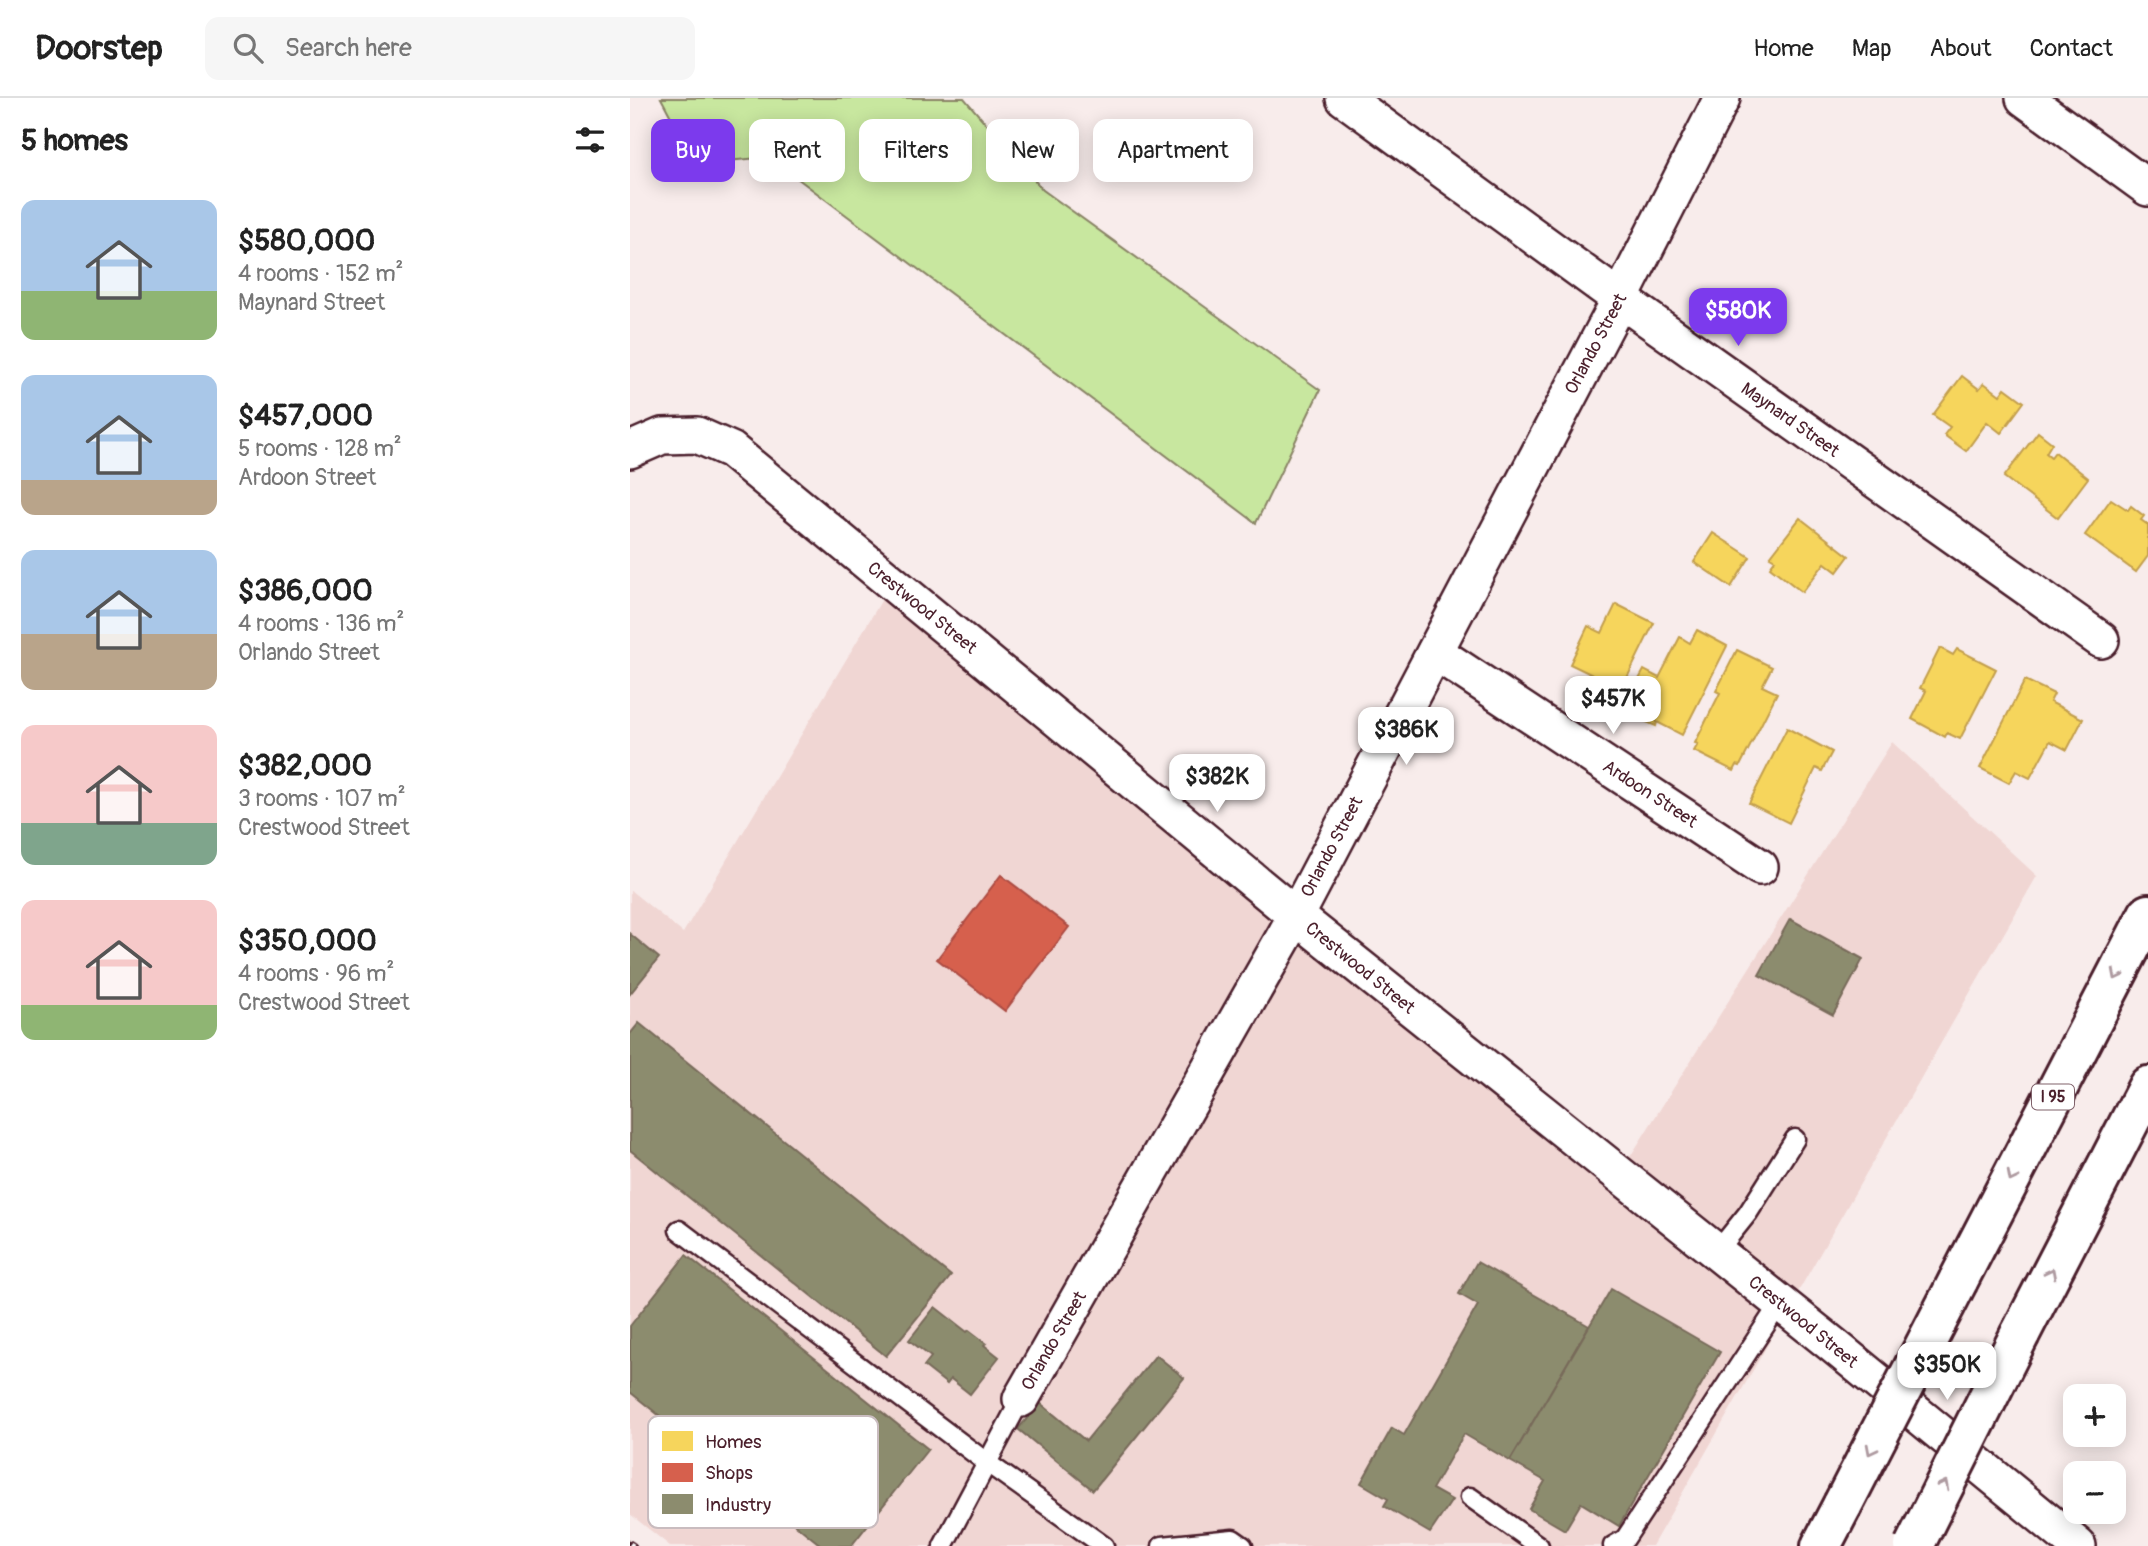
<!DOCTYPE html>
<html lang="en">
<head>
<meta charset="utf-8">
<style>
	body { margin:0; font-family:Pangolin,sans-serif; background:#f6f6f6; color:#222; height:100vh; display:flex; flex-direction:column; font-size:26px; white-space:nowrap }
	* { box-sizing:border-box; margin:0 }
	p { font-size:23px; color:#767676 }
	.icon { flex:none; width:38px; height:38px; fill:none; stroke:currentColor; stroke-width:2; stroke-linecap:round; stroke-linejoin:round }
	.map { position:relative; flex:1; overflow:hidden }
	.details { display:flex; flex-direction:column; background:#fff; width:630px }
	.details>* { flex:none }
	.top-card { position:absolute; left:21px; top:21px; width:665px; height:63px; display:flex; gap:14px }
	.controls { position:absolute; left:1433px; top:1286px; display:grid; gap:14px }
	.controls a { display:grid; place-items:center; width:63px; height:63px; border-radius:14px; background:#fff; box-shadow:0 4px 18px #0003; font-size:35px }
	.price { position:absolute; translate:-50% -60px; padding:0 16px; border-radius:14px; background:#fff; color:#222; font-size:23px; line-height:46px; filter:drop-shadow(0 2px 4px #0008) }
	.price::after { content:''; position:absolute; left:50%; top:42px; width:21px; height:16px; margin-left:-10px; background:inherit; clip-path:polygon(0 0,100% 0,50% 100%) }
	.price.on { background:#7c3aed; color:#fff }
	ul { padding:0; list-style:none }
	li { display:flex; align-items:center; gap:21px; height:175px; padding:0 21px }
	li span { display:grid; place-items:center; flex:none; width:196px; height:140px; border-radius:14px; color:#555 }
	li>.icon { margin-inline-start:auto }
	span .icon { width:84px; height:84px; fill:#fffc; stroke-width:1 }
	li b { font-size:30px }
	h2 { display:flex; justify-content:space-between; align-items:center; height:84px; padding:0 21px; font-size:30px }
	.tag { padding:0 24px; border-radius:14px; background:#fff; box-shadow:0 4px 18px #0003; font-size:24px; line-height:63px }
	.tag.on { background:#7c3aed; color:#fff }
	header { display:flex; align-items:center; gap:42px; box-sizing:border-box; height:98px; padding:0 35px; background:#fff; border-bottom:2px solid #e0e0e0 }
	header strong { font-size:33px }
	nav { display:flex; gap:38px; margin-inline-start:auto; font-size:24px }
	.search { width:490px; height:63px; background:#f6f6f6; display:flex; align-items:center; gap:18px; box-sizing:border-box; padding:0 24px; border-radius:14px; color:#767676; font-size:26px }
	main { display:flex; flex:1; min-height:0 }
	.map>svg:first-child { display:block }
</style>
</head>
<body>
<header>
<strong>Doorstep</strong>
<div class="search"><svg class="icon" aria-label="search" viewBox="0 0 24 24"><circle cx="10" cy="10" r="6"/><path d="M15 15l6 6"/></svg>Search here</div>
<nav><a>Home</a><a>Map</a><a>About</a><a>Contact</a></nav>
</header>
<main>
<section class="details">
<h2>5 homes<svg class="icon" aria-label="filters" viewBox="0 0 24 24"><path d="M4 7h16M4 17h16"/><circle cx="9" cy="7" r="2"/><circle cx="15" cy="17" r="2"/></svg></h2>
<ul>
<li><span style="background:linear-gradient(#a9c7e8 65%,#8fb573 0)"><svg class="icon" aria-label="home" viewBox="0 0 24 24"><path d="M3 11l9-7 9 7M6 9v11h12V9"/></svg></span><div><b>$580,000</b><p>4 rooms · 152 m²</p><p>Maynard Street</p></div></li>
<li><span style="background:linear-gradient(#a9c7e8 75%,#b9a48a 0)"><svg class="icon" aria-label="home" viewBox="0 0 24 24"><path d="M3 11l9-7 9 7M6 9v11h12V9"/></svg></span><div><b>$457,000</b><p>5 rooms · 128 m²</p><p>Ardoon Street</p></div></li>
<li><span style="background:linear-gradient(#a9c7e8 60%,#b9a48a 0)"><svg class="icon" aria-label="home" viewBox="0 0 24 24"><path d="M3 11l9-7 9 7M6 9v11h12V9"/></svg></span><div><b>$386,000</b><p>4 rooms · 136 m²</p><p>Orlando Street</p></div></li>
<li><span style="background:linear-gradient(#f6c9c9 70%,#7fa58c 0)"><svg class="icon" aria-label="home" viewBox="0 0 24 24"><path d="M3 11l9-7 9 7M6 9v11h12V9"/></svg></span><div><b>$382,000</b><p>3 rooms · 107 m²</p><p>Crestwood Street</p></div></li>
<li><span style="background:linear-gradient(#f6c9c9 75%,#8fb573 0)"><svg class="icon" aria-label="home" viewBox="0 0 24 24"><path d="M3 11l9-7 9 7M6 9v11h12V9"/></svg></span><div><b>$350,000</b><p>4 rooms · 96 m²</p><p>Crestwood Street</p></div></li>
</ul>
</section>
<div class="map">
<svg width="1518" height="1448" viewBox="0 0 1518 1448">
	<rect width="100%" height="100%" fill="#f8eceb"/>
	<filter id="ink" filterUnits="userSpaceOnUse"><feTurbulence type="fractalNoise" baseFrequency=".0143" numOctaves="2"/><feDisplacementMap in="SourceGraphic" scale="14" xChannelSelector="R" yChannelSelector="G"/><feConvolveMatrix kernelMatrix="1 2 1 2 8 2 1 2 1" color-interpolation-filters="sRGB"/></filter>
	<g filter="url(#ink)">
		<polygon fill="#f0d6d3" points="254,498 981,1089 1262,644 1407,778 1022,1448 40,1448 0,1416 0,792 53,835"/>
		<polygon fill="#c8e79f" stroke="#898365" stroke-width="2" points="31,0 334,0 413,92 690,292 626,425 139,59 66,66"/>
		<g fill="#f6d55c" stroke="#c29e4d" stroke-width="2">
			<polygon points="1332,278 1349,291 1354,285 1370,297 1375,290 1394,304 1371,335 1357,324 1336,353 1314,337 1320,329 1303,317"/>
			<polygon points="1408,334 1422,345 1416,355 1421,359 1425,354 1458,380 1428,420 1374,379"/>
			<polygon points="1481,401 1498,412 1501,408 1514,418 1511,422 1518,427 1518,458 1506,474 1455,437"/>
			<polygon points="1170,420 1219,458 1207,474 1195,465 1172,494 1140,469 1145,462 1140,459"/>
			<polygon points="1083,435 1120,459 1101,489 1064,464"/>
			<polygon points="986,506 1024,525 994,586 984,581 981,586 940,566 958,528 972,535"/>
			<polygon points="1067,532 1097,548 1052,637 1027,624 1026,628 1010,621 1016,609 999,600 1014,572 1029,580 1050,539 1060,545"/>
			<polygon points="1310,550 1323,557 1327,551 1366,571 1330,641 1317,635 1315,639 1282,621 1296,593 1290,590"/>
			<polygon points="1107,552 1142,569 1132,588 1147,595 1110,668 1107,667 1104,673 1064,653 1068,646 1065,645 1090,595 1086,593"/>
			<polygon points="1395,582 1424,596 1420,604 1453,621 1437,652 1420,643 1400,680 1386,673 1379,685 1350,670"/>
			<polygon points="1157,630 1202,654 1192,673 1186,670 1159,725 1119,705"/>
		</g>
		<polygon fill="#d6604d" stroke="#ac4c43" stroke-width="2" points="371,777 439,829 375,913 307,861"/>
		<g fill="#8c8c6e" stroke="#786b5a" stroke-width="2">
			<polygon points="1160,821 1233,861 1203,917 1129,877"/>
			<polygon points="0,836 29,860 0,896"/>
			<polygon points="9,925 321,1178 256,1258 0,1052 0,936"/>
			<polygon points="56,1157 298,1351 221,1448 192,1448 0,1294 0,1228"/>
			<polygon points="847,1164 959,1228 880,1363 834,1336 802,1391 822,1402 800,1435 754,1408 758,1401 731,1385 762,1330 774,1337 848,1207 829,1196"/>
			<polygon points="981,1191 1090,1254 989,1428 951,1405 935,1432 899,1411 915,1383 880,1363"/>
			<polygon points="305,1209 337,1234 339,1232 356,1245 354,1247 369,1259 340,1296 321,1281 317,1286 294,1268 301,1259 279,1242"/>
			<polygon points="526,1257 554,1280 463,1392 388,1331 410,1305 456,1343"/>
		</g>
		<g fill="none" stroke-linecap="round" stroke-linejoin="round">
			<defs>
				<g id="service">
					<polyline points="49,1132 356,1364 474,1448"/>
					<polyline points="1086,1155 1118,1115 1165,1041"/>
					<polyline points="840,1399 909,1448"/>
					<polyline points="313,1448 391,1301"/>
					<polyline points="532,1448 603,1441 613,1448"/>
					<polyline points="983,1448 995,1441 1150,1205"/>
				</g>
				<g id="minor">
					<polyline points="714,0 990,201 1471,542"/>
					<polyline points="1394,0 1518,90"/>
					<polyline points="0,352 32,338 67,337 101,352 666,818 1203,1247 1448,1448"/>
					<polyline points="805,554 1130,769"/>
					<polyline points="391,1301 666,818 990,201 1092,0"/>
				</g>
				<g id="motorway">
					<polyline points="1328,1183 1518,816"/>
					<polyline points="1390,1236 1518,988"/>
					<polyline points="1191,1448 1213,1406"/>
				</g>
			</defs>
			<use href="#service" stroke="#4a1f2b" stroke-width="23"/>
			<use href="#minor" stroke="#4a1f2b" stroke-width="40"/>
			<use href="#motorway" stroke="#4a1f2b" stroke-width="44"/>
			<use href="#service" stroke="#fff" stroke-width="18"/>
			<use href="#minor" stroke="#fff" stroke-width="35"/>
			<use href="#motorway" stroke="#fff" stroke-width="38"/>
			<defs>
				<polyline id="rail" points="0,1446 3,1448"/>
			</defs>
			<use href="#rail" stroke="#4a1f2b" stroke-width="8"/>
			<use href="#rail" stroke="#fff" stroke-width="5" stroke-dasharray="16" stroke-linecap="butt"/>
			<defs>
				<g id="motorway-bridge">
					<polyline points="1213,1406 1328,1183"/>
					<polyline points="1284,1448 1390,1236"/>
				</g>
			</defs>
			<use href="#motorway-bridge" stroke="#4a1f2b" stroke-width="44" stroke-linecap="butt"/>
			<use href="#motorway-bridge" stroke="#fff" stroke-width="38"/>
		</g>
		<defs><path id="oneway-chevron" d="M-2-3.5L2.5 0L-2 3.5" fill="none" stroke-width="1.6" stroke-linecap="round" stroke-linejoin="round" transform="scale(1.75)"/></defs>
		<g stroke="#ae9aa0">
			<use href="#oneway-chevron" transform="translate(1487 877) rotate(117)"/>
			<use href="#oneway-chevron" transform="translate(1382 1079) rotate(117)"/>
			<use href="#oneway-chevron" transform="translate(1421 1175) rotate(-63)"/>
			<use href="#oneway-chevron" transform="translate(1241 1352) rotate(117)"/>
			<use href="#oneway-chevron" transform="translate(1314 1387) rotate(-63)"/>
		</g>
	</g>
	<g text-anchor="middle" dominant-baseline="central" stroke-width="7" stroke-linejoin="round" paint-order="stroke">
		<rect fill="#fff" stroke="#80626b" stroke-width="2" x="1402" y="986.5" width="42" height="25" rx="5"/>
		<g font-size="16" font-weight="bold" fill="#4a1f2b">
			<text x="1423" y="999">I 95</text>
		</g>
		<g font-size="18" fill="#4a1f2b" stroke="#fff">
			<text transform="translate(966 246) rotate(-62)">Orlando Street</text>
			<text transform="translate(1160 322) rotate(35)">Maynard Street</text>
			<text transform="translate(292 510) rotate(39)">Crestwood Street</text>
			<text transform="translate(1020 696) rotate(33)">Ardoon Street</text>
			<text transform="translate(702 749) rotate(-62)">Orlando Street</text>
			<text transform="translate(730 870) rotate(39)">Crestwood Street</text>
			<text transform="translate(1173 1224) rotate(39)">Crestwood Street</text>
			<text transform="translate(424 1243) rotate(-60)">Orlando Street</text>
		</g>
	</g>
	<rect x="18" y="1318" width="230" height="112" rx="10" fill="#fff" stroke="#c9bcbf" stroke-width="2"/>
	<rect x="32" y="1333" width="31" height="20" fill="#f6d55c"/>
	<rect x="32" y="1365" width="31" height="19" fill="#d6604d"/>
	<rect x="32" y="1396" width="31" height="20" fill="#8c8c6e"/>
	<g font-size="19" fill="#4a1f2b">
		<text x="75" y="1350">Homes</text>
		<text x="75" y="1381">Shops</text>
		<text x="75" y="1413">Industry</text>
	</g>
</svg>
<div class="controls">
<a>+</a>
<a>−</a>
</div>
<b class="price on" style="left:1108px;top:250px">$580K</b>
<b class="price" style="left:983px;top:638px">$457K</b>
<b class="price" style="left:776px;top:669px">$386K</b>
<b class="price" style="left:587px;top:716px">$382K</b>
<b class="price" style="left:1317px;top:1304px">$350K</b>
<div class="top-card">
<a class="tag on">Buy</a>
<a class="tag">Rent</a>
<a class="tag">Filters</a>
<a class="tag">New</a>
<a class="tag">Apartment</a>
</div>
</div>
</main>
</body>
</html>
